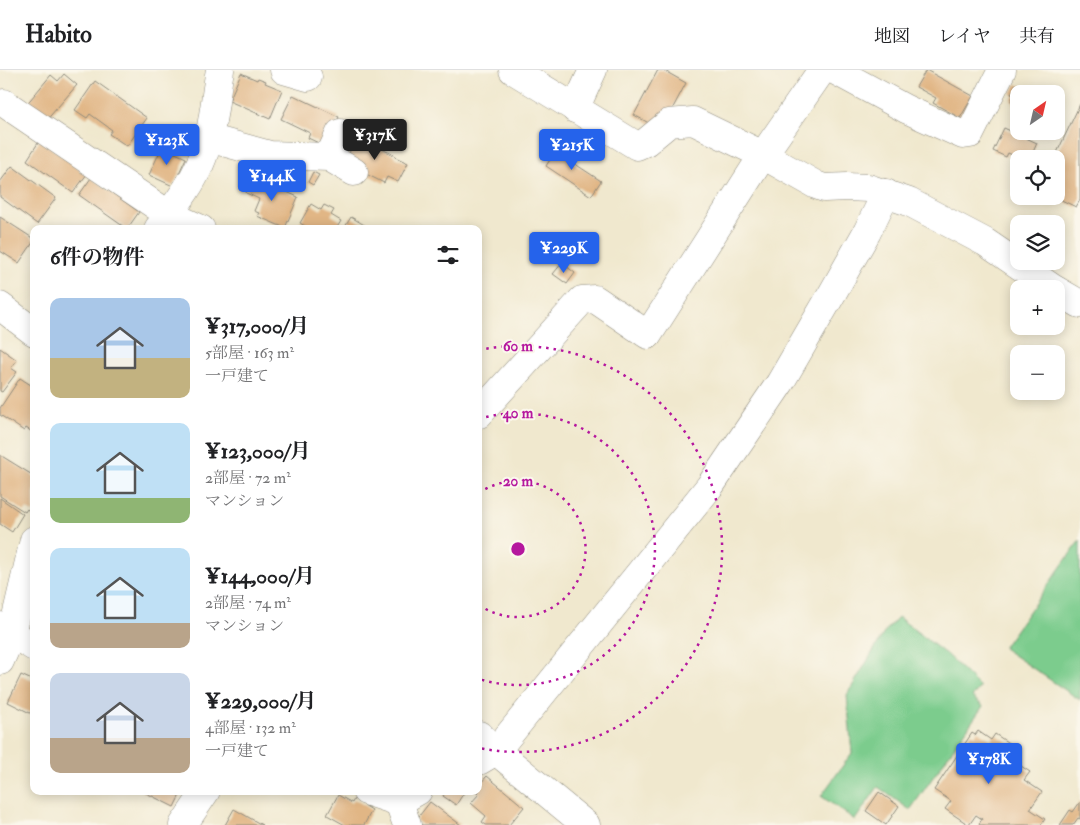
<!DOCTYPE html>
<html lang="ja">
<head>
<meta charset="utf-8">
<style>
	body { margin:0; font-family:"IM FELL Double Pica","Noto Serif JP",serif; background:#f2f2f2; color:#202124; height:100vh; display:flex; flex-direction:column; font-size:19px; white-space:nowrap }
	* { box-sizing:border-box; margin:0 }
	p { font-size:16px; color:#757577 }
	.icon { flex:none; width:28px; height:28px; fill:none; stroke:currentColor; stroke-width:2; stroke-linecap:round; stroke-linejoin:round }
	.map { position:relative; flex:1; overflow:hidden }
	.sheet { position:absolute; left:30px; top:155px; width:452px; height:570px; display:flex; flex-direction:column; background:#fff; border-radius:10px; box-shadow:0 2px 12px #0003 }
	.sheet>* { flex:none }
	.needle { width:32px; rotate:34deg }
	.tools { position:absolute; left:1010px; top:15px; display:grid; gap:10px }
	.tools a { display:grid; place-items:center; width:55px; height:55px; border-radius:10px; background:#fff; box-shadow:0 2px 12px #0003; font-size:25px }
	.price { position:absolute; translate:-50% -42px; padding:0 11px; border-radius:5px; background:#2563eb; color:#fff; font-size:16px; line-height:32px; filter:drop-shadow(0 1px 2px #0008) }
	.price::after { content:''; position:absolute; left:50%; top:30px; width:15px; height:11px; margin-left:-8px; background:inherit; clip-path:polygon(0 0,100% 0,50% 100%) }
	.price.selected { background:#222; color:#fff }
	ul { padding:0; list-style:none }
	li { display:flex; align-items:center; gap:15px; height:125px; padding:0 20px }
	li span { display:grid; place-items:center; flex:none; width:140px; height:100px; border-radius:10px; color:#555 }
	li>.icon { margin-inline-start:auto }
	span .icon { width:60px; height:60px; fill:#fffc; stroke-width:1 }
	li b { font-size:21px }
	h2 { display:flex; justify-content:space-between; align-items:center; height:60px; padding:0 20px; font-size:21px }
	header { display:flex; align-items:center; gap:30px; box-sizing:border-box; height:70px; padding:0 25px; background:#fff; border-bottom:1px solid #e0e0e0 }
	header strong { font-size:24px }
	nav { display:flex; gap:28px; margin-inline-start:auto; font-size:18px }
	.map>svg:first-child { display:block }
</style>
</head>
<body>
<header>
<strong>Habito</strong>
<nav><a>地図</a><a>レイヤ</a><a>共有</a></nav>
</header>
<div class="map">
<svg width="1080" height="755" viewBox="0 0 1080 755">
	<rect width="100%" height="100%" fill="#fbf7ec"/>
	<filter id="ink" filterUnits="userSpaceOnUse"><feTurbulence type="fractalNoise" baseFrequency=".02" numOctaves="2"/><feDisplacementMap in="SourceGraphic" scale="10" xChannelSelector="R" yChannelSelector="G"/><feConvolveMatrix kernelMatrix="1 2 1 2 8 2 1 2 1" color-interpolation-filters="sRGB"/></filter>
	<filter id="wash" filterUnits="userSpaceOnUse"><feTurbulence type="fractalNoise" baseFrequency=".0096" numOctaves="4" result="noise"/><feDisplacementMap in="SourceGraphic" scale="20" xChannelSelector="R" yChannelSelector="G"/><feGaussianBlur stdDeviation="1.12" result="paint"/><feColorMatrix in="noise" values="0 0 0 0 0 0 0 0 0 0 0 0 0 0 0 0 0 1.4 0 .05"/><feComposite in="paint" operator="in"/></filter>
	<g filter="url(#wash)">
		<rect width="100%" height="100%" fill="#f0e8ce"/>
		<g fill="#7bcc8d" stroke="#537c5c">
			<polygon points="1080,470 1080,630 1003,578"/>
			<polygon points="898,547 947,585 980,617 972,627 983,636 910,740 878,717 855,750 821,726 852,683 847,625 884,563"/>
		</g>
		<g id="blocks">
			<g fill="#e1b685">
				<polygon points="658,0 663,0 686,13 667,49 658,58 634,45"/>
				<polygon points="926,0 973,26 960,48 933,33 936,28 916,17"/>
				<polygon points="241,3 257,10 258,8 266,11 265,13 282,20 270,49 229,31"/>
				<polygon points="64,4 77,15 44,53 25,36 51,5 58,11"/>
				<polygon points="95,11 147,48 127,76 109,64 112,60 90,44 87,48 75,40"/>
				<polygon points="1016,14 1036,24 1019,24 1019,37 1013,35 1014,32 1011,31 1014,25 1011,24"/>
				<polygon points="293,25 339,47 325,76 308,68 310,63 281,49"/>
				<polygon points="1080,34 1080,130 1076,137 1053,126 1056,126 1056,89 1054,89"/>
				<polygon points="1004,58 1037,73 1030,89 1019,89 1019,94 1017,92 1019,88 1008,83 1006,87 993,81"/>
				<polygon points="354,66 357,67 358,67 396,86 395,87 408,93 398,112 387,107 384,113 344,93 353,75 350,73"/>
				<polygon points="40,70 87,104 73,123 27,90"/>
				<polygon points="560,74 577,85 572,92 601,111 591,126 546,96"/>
				<polygon points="162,77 186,88 173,116 149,105"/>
				<polygon points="12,96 56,128 37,154 0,127 0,112"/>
				<polygon points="313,102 319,105 313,115 308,112"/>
				<polygon points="254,105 267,110 266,113 298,127 285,158 257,146 259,143 254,141 259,129 246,123 249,116 247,116 250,109 252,110"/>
				<polygon points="91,108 139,142 127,159 79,125"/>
				<polygon points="311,134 321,140 324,135 334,140 331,145 341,151 336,159 310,159 300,153"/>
				<polygon points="0,147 34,169 34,171 19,193 0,181"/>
				<polygon points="351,147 371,159 340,159 342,156 345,157"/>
				<polygon points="562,193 575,203 567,214 553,204"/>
				<polygon points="0,278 17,290 11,298 17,302 2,322 0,321"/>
				<polygon points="20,308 34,317 34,363 26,358 24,361 0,345 0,338"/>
				<polygon points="0,385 34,406 34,440 32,443 27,439 25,442 0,426"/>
				<polygon points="0,428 23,444 12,462 0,454"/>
				<polygon points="21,605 34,611 34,645 8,632"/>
				<polygon points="978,661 991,670 995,664 1019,680 1012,690 1030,702 1024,710 1042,722 1030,739 1045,749 1041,755 980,755 979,754 982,749 976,745 969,755 945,739 951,731 934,720 972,663 975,665"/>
				<polygon points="487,706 524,737 509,755 486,755 482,752 486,746 471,733 479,724 476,721 479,721 479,715"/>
				<polygon points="142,721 182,721 174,737"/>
				<polygon points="446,721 465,721 456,735 443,726"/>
				<polygon points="879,722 899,736 886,755 866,741"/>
				<polygon points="338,725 352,733 354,729 372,740 364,755 345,755 327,745"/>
				<polygon points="430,732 461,755 422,755 416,750"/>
				<polygon points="1080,732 1080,749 1078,748 1073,755 1060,755 1070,740 1073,742"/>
				<polygon points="234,739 262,755 225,755"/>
			</g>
		</g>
	</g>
	<g filter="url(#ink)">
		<use href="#blocks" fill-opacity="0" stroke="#8e8a7c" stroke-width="1"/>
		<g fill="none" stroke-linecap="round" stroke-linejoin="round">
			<defs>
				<g id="minor">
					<polyline points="284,0 308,7"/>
					<polyline points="513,0 637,76 646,72 669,53 693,51 763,85 816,115 824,118 847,117 868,118 909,132 985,172 1054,219"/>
					<polyline points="834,0 906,39 963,65 970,64 1002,0"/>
					<polyline points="4,33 168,144 201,159"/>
					<polyline points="575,39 593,0"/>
					<polyline points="208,68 270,85 329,87 354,102"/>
					<polyline points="329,87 340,63"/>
					<path d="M158 159C173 138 190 118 200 94 213 65 214 31 220 0"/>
					<polyline points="1056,220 1080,234"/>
					<polyline points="0,236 34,262"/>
					<polyline points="479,344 582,230 595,229 648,265 763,85 822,0"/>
					<polyline points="0,556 34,577"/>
					<polyline points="0,591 12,564 34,470"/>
					<polyline points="479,665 496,681 586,755"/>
					<polyline points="479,691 496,681 710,416 780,313 833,222 867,162 886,123"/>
					<polyline points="366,721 399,732 418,721"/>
					<polyline points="399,732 407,755"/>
					<polyline points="183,755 206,721"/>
				</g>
			</defs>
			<use href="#minor" stroke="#8e8a7c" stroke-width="29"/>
			<use href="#minor" stroke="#fff" stroke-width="28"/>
		</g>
	</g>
	<g fill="none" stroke="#b5179e" stroke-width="2.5" stroke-dasharray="2.5 5">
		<path d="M479 423A68 68 0 1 1 479 535"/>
		<path d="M479 349A136 136 0 1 1 479 609"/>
		<path d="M479 280A203 203 0 1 1 479 678"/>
	</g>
	<circle cx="518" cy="479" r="8" fill="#b5179e" stroke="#fbf7ec" stroke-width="2.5"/>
	<g font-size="15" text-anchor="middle" font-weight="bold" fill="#b5179e" stroke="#fbf7ec" stroke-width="4" stroke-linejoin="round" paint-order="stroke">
		<text x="518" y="281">60 m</text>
		<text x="518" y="348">40 m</text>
		<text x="518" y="416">20 m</text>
	</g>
</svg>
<div class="tools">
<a><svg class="needle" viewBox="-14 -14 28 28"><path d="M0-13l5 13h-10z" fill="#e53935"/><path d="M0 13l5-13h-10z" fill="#757577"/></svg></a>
<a><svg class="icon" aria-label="locate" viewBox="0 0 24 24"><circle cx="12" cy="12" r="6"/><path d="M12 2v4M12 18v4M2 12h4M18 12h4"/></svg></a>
<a><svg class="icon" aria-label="layers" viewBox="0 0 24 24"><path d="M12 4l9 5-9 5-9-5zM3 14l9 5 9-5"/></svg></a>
<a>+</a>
<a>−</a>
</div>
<b class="price selected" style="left:375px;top:91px">¥317K</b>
<b class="price" style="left:167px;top:96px">¥123K</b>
<b class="price" style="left:572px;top:101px">¥215K</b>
<b class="price" style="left:272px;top:132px">¥144K</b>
<b class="price" style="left:564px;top:204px">¥229K</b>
<b class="price" style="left:989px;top:715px">¥178K</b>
<section class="sheet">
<h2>6件の物件<svg class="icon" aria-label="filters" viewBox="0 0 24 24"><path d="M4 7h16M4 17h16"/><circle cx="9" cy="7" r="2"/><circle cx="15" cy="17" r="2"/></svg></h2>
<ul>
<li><span style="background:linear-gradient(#a9c7e8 60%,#c2b280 0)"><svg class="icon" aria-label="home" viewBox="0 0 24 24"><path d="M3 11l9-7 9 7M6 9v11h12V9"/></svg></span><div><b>¥317,000/月</b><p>5部屋 · 163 m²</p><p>一戸建て</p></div></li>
<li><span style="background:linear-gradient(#bfe0f5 75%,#8fb573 0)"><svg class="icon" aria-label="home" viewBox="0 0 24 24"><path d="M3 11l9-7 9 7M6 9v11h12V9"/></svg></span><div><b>¥123,000/月</b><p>2部屋 · 72 m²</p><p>マンション</p></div></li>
<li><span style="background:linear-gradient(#bfe0f5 75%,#b9a48a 0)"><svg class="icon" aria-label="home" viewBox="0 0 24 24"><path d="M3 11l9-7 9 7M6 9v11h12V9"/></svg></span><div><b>¥144,000/月</b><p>2部屋 · 74 m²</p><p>マンション</p></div></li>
<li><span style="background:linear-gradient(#c9d6e8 65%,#b9a48a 0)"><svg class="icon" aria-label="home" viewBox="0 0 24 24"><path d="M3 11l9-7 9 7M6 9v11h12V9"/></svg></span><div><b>¥229,000/月</b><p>4部屋 · 132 m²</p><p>一戸建て</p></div></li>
</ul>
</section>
</div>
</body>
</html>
